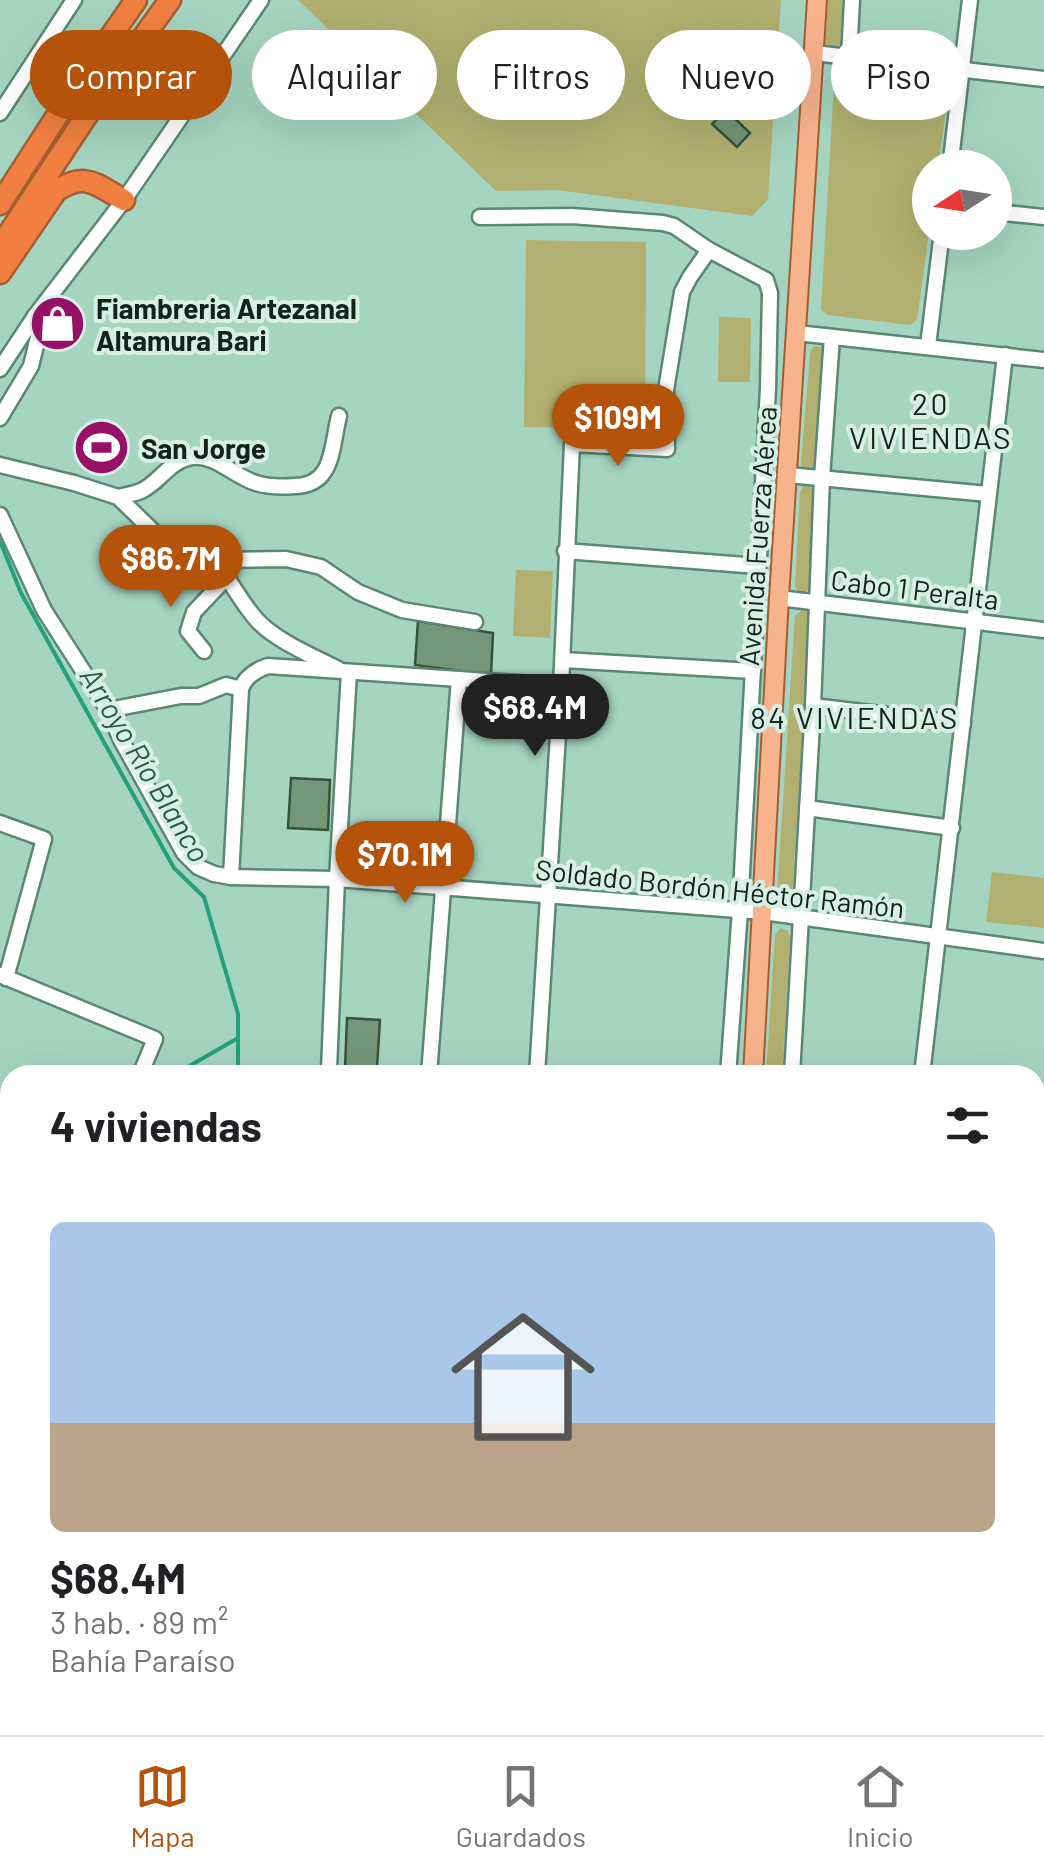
<!DOCTYPE html>
<html lang="es">
<head>
<meta charset="utf-8">
<style>
	body { margin:0; font-family:Barlow,sans-serif; background:#f2f2f2; color:#202124; height:100vh; display:flex; flex-direction:column; font-size:38px; white-space:nowrap }
	* { box-sizing:border-box; margin:0 }
	p { font-size:32px; color:#757577 }
	.icon { flex:none; width:55px; height:55px; fill:none; stroke:currentColor; stroke-width:2; stroke-linecap:round; stroke-linejoin:round }
	.map { position:relative; flex:1; overflow:hidden }
	.sheet { position:absolute; left:0px; top:1065px; width:1045px; height:670px; display:flex; flex-direction:column; background:#fff; border-radius:30px 30px 0 0; box-shadow:0 10px 40px #0002 }
	.sheet>* { flex:none }
	.top-card { position:absolute; left:30px; top:30px; width:985px; height:90px; display:flex; gap:20px }
	.needle { width:65px; rotate:258deg }
	.buttons { position:absolute; left:912px; top:150px; display:grid; gap:20px }
	.buttons a { display:grid; place-items:center; width:100px; height:100px; border-radius:50%; background:#fff; box-shadow:0 10px 40px #0002; font-size:50px }
	.price { position:absolute; translate:-50% -85px; padding:0 22px; border-radius:35px; background:#b45309; color:#fff; font-size:32px; line-height:65px; filter:drop-shadow(0 2px 5px #0008) }
	.price::after { content:''; position:absolute; left:50%; top:60px; width:30px; height:22px; margin-left:-15px; background:inherit; clip-path:polygon(0 0,100% 0,50% 100%) }
	.price.on { background:#222; color:#fff }
	ul { padding:0; list-style:none }
	li { display:grid; align-content:center; gap:20px; height:530px; padding:0 50px }
	li span { display:grid; place-items:center; height:310px; border-radius:15px; color:#555 }
	li>.icon { margin-inline-start:auto }
	span .icon { width:180px; height:180px; fill:#fffc; stroke-width:1 }
	li b { font-size:42px }
	h2 { display:flex; justify-content:space-between; align-items:center; height:120px; padding:0 50px; font-size:42px }
	.pill { padding:0 35px; border-radius:45px; background:#fff; box-shadow:0 10px 40px #0002; font-size:35px; line-height:90px }
	.pill.on { background:#b45309; color:#fff }
	.tabs { display:flex; justify-content:space-around; align-items:center; height:140px; border-top:2px solid #e0e0e0; background:#fff; font-size:28px; color:#757577 }
	.tabs a { display:grid; justify-items:center; gap:5px }
	.tabs .on { color:#b45309 }
	.map>svg:first-child { display:block }
</style>
</head>
<body>
<div class="map">
<svg width="1044" height="1735" viewBox="0 0 1044 1735">
	<rect width="100%" height="100%" fill="#a5d4c1"/>
	<g fill="#b1b070">
		<polygon points="298,0 781,0 768,199 752,216 557,190 496,191"/>
		<polygon points="828,0 843,0 840,45 836,50 827,49 825,47"/>
		<polygon points="840,77 943,89 948,96 938,167 930,168 930,226 917,320 910,325 827,315 821,309 834,82"/>
		<polygon points="526,240 646,242 645,429 524,427"/>
		<polygon points="719,317 751,318 750,382 718,382"/>
		<polygon points="814,346 821,347 825,351 816,466 813,471 803,470 801,464 810,353"/>
		<polygon points="808,485 813,488 815,493 810,587 804,594 798,592 795,586 800,492 803,486"/>
		<polygon points="516,570 553,571 550,638 513,636"/>
		<polygon points="802,610 807,611 810,618 792,896 785,902 779,900 777,894 795,616"/>
		<polygon points="992,872 1044,878 1044,928 986,922"/>
		<polygon points="781,928 788,931 790,937 782,1075 766,1075 775,935"/>
		<polygon points="10,1650 10,1725 70,1725 69,1735 0,1735 0,1655"/>
	</g>
	<polygon fill="#24a17c" points="89,434 121,444 114,461 83,452"/>
	<g fill="none" stroke-linecap="round" stroke-linejoin="round">
		<g stroke="#24a17c" stroke-width="4">
			<polyline points="0,541 21,593 174,868 204,897 238,1014 238,1075"/>
			<polyline points="184,1075 184,1069 238,1038"/>
			<polyline points="0,1663 10,1657"/>
			<polyline points="181,1725 181,1735"/>
		</g>
	</g>
	<g fill="#759678" stroke="#36543a" stroke-width="2.5">
		<polygon points="740,95 748,102 737,115 729,107"/>
		<polygon points="726,110 750,133 737,147 712,124"/>
		<polygon points="418,621 493,633 491,675 415,665"/>
		<polygon points="291,778 330,780 328,830 288,828"/>
		<polygon points="347,1018 380,1020 377,1067 345,1068"/>
	</g>
	<g fill="none" stroke-linecap="round" stroke-linejoin="round">
		<defs>
			<g id="minor">
				<polyline points="814,53 1044,79"/>
				<polyline points="849,57 852,0"/>
				<polyline points="0,113 74,0"/>
				<polyline points="950,168 970,0"/>
				<polyline points="995,212 1044,217"/>
				<polyline points="480,217 572,216 663,223 674,226 709,250 766,280 770,293 768,388 740,910 728,1075"/>
				<polyline points="797,333 1044,360"/>
				<polyline points="928,346 942,232"/>
				<polyline points="0,369 35,316 124,200 261,0"/>
				<polyline points="0,418 31,366 39,333 35,316"/>
				<polyline points="0,465 74,483 118,497 161,539 184,554 214,560 286,559 321,567 358,592 402,610 475,622"/>
				<polyline points="788,475 988,494"/>
				<path d="M118 497C125 495 134 494 141 491 159 483 170 460 192 457 216 454 234 477 256 483 268 487 282 487 295 486 334 485 331 448 339 416"/>
				<polyline points="0,515 44,610 108,710 121,740 184,853 198,867 214,874 231,877 337,879 763,912 1044,951"/>
				<polyline points="565,551 758,566"/>
				<path d="M214 560C230 579 240 601 256 619 274 640 313 656 338 669"/>
				<polyline points="779,598 1044,630"/>
				<polyline points="204,651 188,631 194,612 228,576"/>
				<polyline points="563,660 753,671"/>
				<polyline points="813,706 963,724"/>
				<polyline points="108,710 181,696 199,696 226,685 241,689"/>
				<polyline points="807,808 952,828"/>
				<polyline points="0,823 44,839 6,978"/>
				<path d="M231 877 241 689C245 677 256 670 268 666L561 686"/>
				<polyline points="0,975 155,1039 140,1075"/>
				<polyline points="329,1069 337,879 349,672"/>
				<polyline points="429,1075 459,679"/>
				<polyline points="537,1075 561,686 572,444 667,449 666,390 682,292 690,277 709,250"/>
				<polyline points="792,1075 813,706 822,478 832,337"/>
				<polyline points="922,1075 1005,355"/>
				<polyline points="0,1121 10,1125"/>
				<polyline points="1035,1237 1044,1164"/>
				<polyline points="0,1269 10,1274"/>
				<polyline points="1035,1320 1044,1322"/>
				<polyline points="0,1368 10,1346"/>
				<polyline points="1035,1455 1044,1456"/>
				<polyline points="1035,1623 1044,1624"/>
				<polyline points="279,1735 280,1725"/>
				<polyline points="389,1735 389,1725"/>
				<polyline points="499,1735 500,1725"/>
				<polyline points="690,1735 691,1725"/>
				<polyline points="756,1735 757,1725"/>
				<polyline points="925,1735 927,1725"/>
			</g>
			<g id="major">
				<polyline points="753,1075 779,598 817,0"/>
				<polyline points="715,1735 716,1725"/>
			</g>
			<g id="highway">
				<polyline points="0,204 73,91 136,0"/>
				<polyline points="0,247 85,118 170,0"/>
				<path d="M0 273 56 191C86 171 96 185 124 200"/>
			</g>
		</defs>
		<use href="#minor" stroke="#5b8876" stroke-width="19"/>
		<use href="#major" stroke="#a25f33" stroke-width="22"/>
		<use href="#highway" stroke="#a25f33" stroke-width="25"/>
		<use href="#minor" stroke="#fff" stroke-width="14"/>
		<use href="#major" stroke="#f7b38c" stroke-width="18"/>
		<use href="#highway" stroke="#f18040" stroke-width="20"/>
	</g>
	<defs>
		<symbol id="shop-disc" viewBox="-11 -11 22 22"><circle r="9.5" fill="#961068" stroke="#d8efe5"/><path d="M-5-2.5h2.3a2.7 3.5 0 0 1 5.4 0H5L5.5 6h-11ZM-1.5-2.5h3a1.5 2.3 0 0 0-3 0Z" fill="#fff"/></symbol>
		<symbol id="stadium-disc" viewBox="-11 -11 22 22"><circle r="9.5" fill="#961068" stroke="#d8efe5"/><path d="M0-5a6.5 5 0 1 0 0 10a6.5 5 0 1 0 0-10ZM-3.5-1.8h7v3.6h-7Z" fill="#fff"/></symbol>
	</defs>
	<g fill-rule="evenodd">
		<use href="#shop-disc" x="26" y="292" width="63" height="63"/>
		<use href="#stadium-disc" x="70" y="416" width="63" height="63"/>
	</g>
	<g text-anchor="middle" dominant-baseline="central" stroke-width="8" stroke-linejoin="round" paint-order="stroke">
		<g font-size="28" font-weight="bold" fill="#10231c" stroke="#d8efe5" text-anchor="start">
			<text x="96" y="308">Fiambreria Artezanal<tspan x="96" dy="32">Altamura Bari</tspan></text>
			<text x="141" y="448">San Jorge</text>
		</g>
		<g font-size="28" fill="#10231c" stroke="#d8efe5">
			<text transform="translate(757 536) rotate(-86)">Avenida Fuerza Aérea</text>
			<text transform="translate(915 589) rotate(7)">Cabo 1 Peralta</text>
			<text transform="translate(720 888) rotate(6)">Soldado Bordón Héctor Ramón</text>
		</g>
		<g font-size="30" letter-spacing="2.5" fill="#10231c" stroke="#d8efe5">
			<text x="931" y="403">20<tspan x="931" dy="34">VIVIENDAS</tspan></text>
			<text x="855" y="717">84 VIVIENDAS</text>
		</g>
		<g font-size="30" font-style="italic" fill="#2a5a49" stroke="#d8efe5">
			<text transform="translate(146 764) rotate(59)">Arroyo Río Blanco</text>
		</g>
	</g>
</svg>
<div class="buttons">
<a><svg class="needle" viewBox="-14 -14 28 28"><path d="M0-13l5 13h-10z" fill="#e53935"/><path d="M0 13l5-13h-10z" fill="#757577"/></svg></a>
</div>
<b class="price" style="left:618px;top:469px">$109M</b>
<b class="price" style="left:171px;top:610px">$86.7M</b>
<b class="price on" style="left:535px;top:759px">$68.4M</b>
<b class="price" style="left:405px;top:906px">$70.1M</b>
<div class="top-card">
<a class="pill on">Comprar</a>
<a class="pill">Alquilar</a>
<a class="pill">Filtros</a>
<a class="pill">Nuevo</a>
<a class="pill">Piso</a>
</div>
<section class="sheet">
<h2>4 viviendas<svg class="icon" aria-label="filters" viewBox="0 0 24 24"><path d="M4 7h16M4 17h16"/><circle cx="9" cy="7" r="2"/><circle cx="15" cy="17" r="2"/></svg></h2>
<ul>
<li><span style="background:linear-gradient(#a9c7e8 65%,#b9a48a 0)"><svg class="icon" aria-label="home" viewBox="0 0 24 24"><path d="M3 11l9-7 9 7M6 9v11h12V9"/></svg></span><div><b>$68.4M</b><p>3 hab. · 89 m²</p><p>Bahía Paraíso</p></div></li>
</ul>
</section>
</div>
<nav class="tabs">
<a class="on"><svg class="icon" aria-label="map" viewBox="0 0 24 24"><path d="M3 6l6-2 6 2 6-2v14l-6 2-6-2-6 2zM9 4v14M15 6v14"/></svg>Mapa</a>
<a><svg class="icon" aria-label="saved" viewBox="0 0 24 24"><path d="M7 4h10v16l-5-4-5 4z"/></svg>Guardados</a>
<a><svg class="icon" aria-label="home" viewBox="0 0 24 24"><path d="M3 11l9-7 9 7M6 9v11h12V9"/></svg>Inicio</a>
</nav>
</body>
</html>
